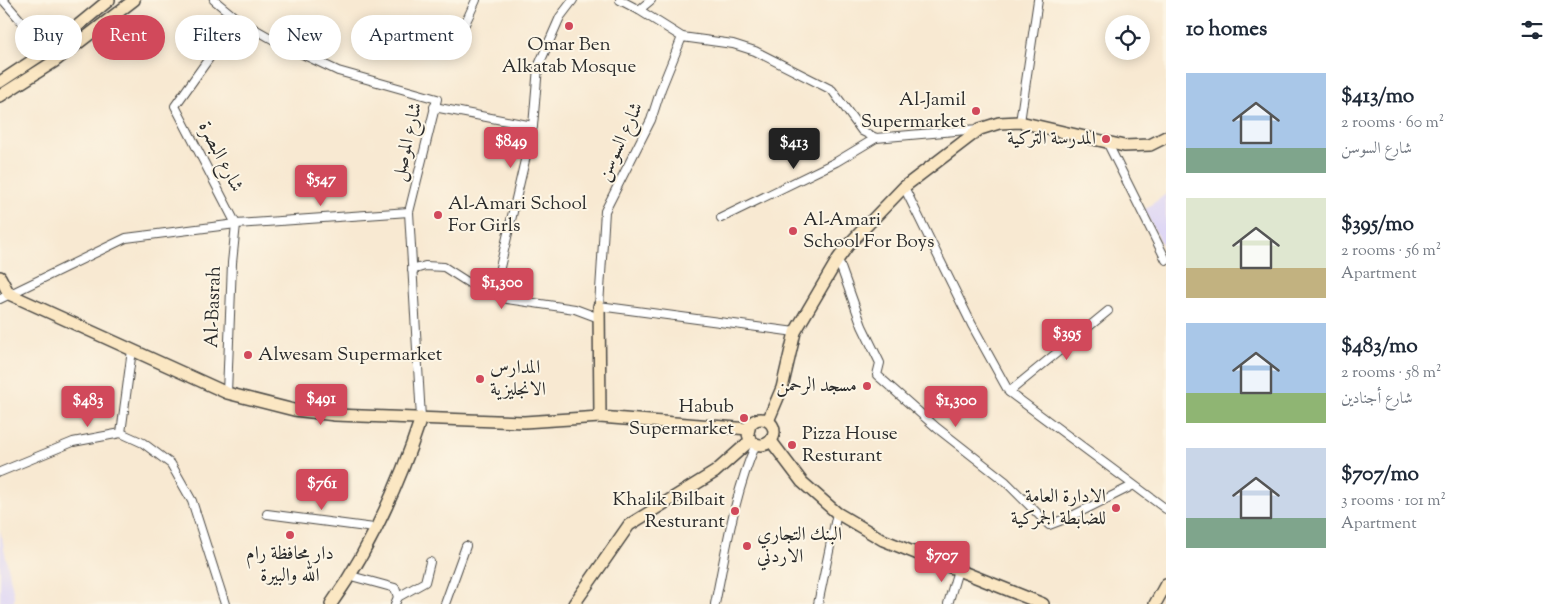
<!DOCTYPE html>
<html lang="en">
<head>
<meta charset="utf-8">
<style>
	body { margin:0; font-family:"Sorts Mill Goudy",Amiri,serif; background:#f6f6f7; color:#1f2937; height:100vh; display:flex; flex-direction:column; font-size:19px; white-space:nowrap }
	* { box-sizing:border-box; margin:0 }
	p { font-size:16px; color:#747a83 }
	.icon { flex:none; width:28px; height:28px; fill:none; stroke:currentColor; stroke-width:2; stroke-linecap:round; stroke-linejoin:round }
	.map { position:relative; flex:1; overflow:hidden }
	.drawer { display:flex; flex-direction:column; background:#fff; width:400px }
	.drawer>* { flex:none }
	.banner { position:absolute; left:15px; top:15px; width:475px; height:45px; display:flex; gap:10px }
	.buttons { position:absolute; left:1105px; top:15px; display:grid; gap:10px }
	.buttons a { display:grid; place-items:center; width:45px; height:45px; border-radius:50%; background:#fff; box-shadow:0 2px 12px #0003; font-size:25px }
	.price { position:absolute; translate:-50% -42px; padding:0 11px; border-radius:5px; background:#d1495b; color:#fff; font-size:16px; line-height:32px; filter:drop-shadow(0 1px 2px #0008) }
	.price::after { content:''; position:absolute; left:50%; top:30px; width:15px; height:11px; margin-left:-8px; background:inherit; clip-path:polygon(0 0,100% 0,50% 100%) }
	.price.current { background:#222; color:#fff }
	ul { padding:0; list-style:none }
	li { display:flex; align-items:center; gap:15px; height:125px; padding:0 20px }
	li span { display:grid; place-items:center; flex:none; width:140px; height:100px; border-radius:0px; color:#555 }
	li>.icon { margin-inline-start:auto }
	span .icon { width:60px; height:60px; fill:#fffc; stroke-width:1 }
	li b { font-size:21px }
	h2 { display:flex; justify-content:space-between; align-items:center; height:60px; padding:0 20px; font-size:21px }
	.pill { padding:0 18px; border-radius:22px; background:#fff; box-shadow:0 2px 12px #0003; font-size:18px; line-height:45px }
	.pill.current { background:#d1495b; color:#fff }
	main { display:flex; flex:1; min-height:0 }
	.map>svg:first-child { display:block }
</style>
</head>
<body>
<main>
<div class="map">
<svg width="1166" height="604" viewBox="0 0 1166 604">
	<rect width="100%" height="100%" fill="#fcf5e5"/>
	<filter id="ink" filterUnits="userSpaceOnUse"><feTurbulence type="fractalNoise" baseFrequency=".02" numOctaves="2"/><feDisplacementMap in="SourceGraphic" scale="10" xChannelSelector="R" yChannelSelector="G"/><feConvolveMatrix kernelMatrix="1 2 1 2 8 2 1 2 1" color-interpolation-filters="sRGB"/></filter>
	<filter id="wash" filterUnits="userSpaceOnUse"><feTurbulence type="fractalNoise" baseFrequency=".0096" numOctaves="4" result="noise"/><feDisplacementMap in="SourceGraphic" scale="20" xChannelSelector="R" yChannelSelector="G"/><feGaussianBlur stdDeviation="1.12" result="paint"/><feColorMatrix in="noise" values="0 0 0 0 0 0 0 0 0 0 0 0 0 0 0 0 0 1.4 0 .05"/><feComposite in="paint" operator="in"/></filter>
	<g filter="url(#wash)">
		<rect width="100%" height="100%" fill="#f8e9d2"/>
		<g fill="#ddd5f6">
			<polygon points="1166,194 1166,251 1144,210"/>
			<polygon points="0,530 14,595 14,604 0,604"/>
		</g>
	</g>
	<g filter="url(#ink)">
		<g fill="none" stroke-linecap="round" stroke-linejoin="round">
			<defs>
				<g id="street">
					<polyline points="3,0 47,51"/>
					<polyline points="214,0 237,19"/>
					<polyline points="620,0 639,10"/>
					<polyline points="651,0 639,10 682,37"/>
					<polyline points="464,26 476,0"/>
					<polyline points="434,107 533,126 494,293"/>
					<polyline points="1020,122 1038,0"/>
					<polyline points="533,126 538,67 560,17 573,0"/>
					<polyline points="1108,144 1166,260"/>
					<polyline points="904,187 972,325 1009,392 1166,509"/>
					<polyline points="721,218 836,162 876,138"/>
					<polyline points="236,224 175,106 237,19 281,44 338,71 437,99 409,212 421,418"/>
					<polyline points="838,259 862,326 880,363 877,375 937,428 1006,482 1049,525 1070,517 1132,486"/>
					<polyline points="412,270 425,266 444,267 469,283 507,299 575,309 599,318"/>
					<polyline points="0,299 126,238 236,224 409,212"/>
					<polyline points="795,332 599,306 605,211 651,120 661,89 682,37 733,44 755,51 832,90 862,131 876,138 978,129"/>
					<polyline points="1009,392 1108,311"/>
					<polyline points="227,393 232,263 236,224"/>
					<polyline points="121,433 143,443 171,464 192,501 225,604"/>
					<polyline points="0,472 73,442 121,433 132,350"/>
					<polyline points="267,514 374,528"/>
					<polyline points="351,576 395,588 398,597 395,604"/>
					<polyline points="398,597 425,582 430,562"/>
					<polyline points="445,604 466,546"/>
					<path d="M715 604C726 551 734 494 756 444"/>
					<polyline points="818,604 837,513"/>
					<polyline points="948,604 958,570"/>
				</g>
				<g id="secondary">
					<polyline points="0,82 47,51 109,0"/>
					<polyline points="0,96 55,61 134,0"/>
					<polyline points="0,277 9,294 227,393 294,410 335,415 524,422 600,417"/>
					<polyline points="599,306 600,417 749,429"/>
					<circle cx="761" cy="432" r="13"/>
					<polyline points="768,421 782,388 795,332 838,259 849,244 904,187 980,129 999,123 1020,122 1124,146 1150,145 1166,137"/>
					<polyline points="771,441 802,482 837,513 883,540 1043,604"/>
					<path d="M331 604C370 549 400 482 421 418"/>
					<polyline points="574,604 629,525 715,472 751,440"/>
					<polyline points="1155,604 1166,584"/>
				</g>
			</defs>
			<use href="#street" stroke="#4a4844" stroke-width="10"/>
			<use href="#secondary" stroke="#4a4844" stroke-width="14"/>
			<use href="#street" stroke="#fff" stroke-width="8"/>
			<use href="#secondary" stroke="#fbe7c3" stroke-width="11"/>
		</g>
	</g>
	<g fill="#d1495b" stroke="#fcf5e5" stroke-width="2">
		<circle cx="569" cy="26" r="5"/>
		<circle cx="976" cy="111" r="5"/>
		<circle cx="1106" cy="139" r="5"/>
		<circle cx="438" cy="215" r="5"/>
		<circle cx="793" cy="231" r="5"/>
		<circle cx="248" cy="355" r="5"/>
		<circle cx="480" cy="379" r="5"/>
		<circle cx="867" cy="386" r="5"/>
		<circle cx="744" cy="418" r="5"/>
		<circle cx="792" cy="445" r="5"/>
		<circle cx="1116" cy="508" r="5"/>
		<circle cx="735" cy="511" r="5"/>
		<circle cx="290" cy="535" r="5"/>
		<circle cx="747" cy="546" r="5"/>
	</g>
	<g text-anchor="middle" dominant-baseline="central" stroke-width="4" stroke-linejoin="round" paint-order="stroke">
		<g font-size="19" fill="#2b2b2b" stroke="#fcf5e5" text-anchor="end">
			<text x="569" y="45" text-anchor="middle">Omar Ben<tspan x="569" dy="22">Alkatab Mosque</tspan></text>
			<text x="966" y="100">Al-Jamil<tspan x="966" dy="22">Supermarket</tspan></text>
			<text x="1096" y="139">المدرسة التركية</text>
			<text x="448" y="204" text-anchor="start">Al-Amari School<tspan x="448" dy="22">For Girls</tspan></text>
			<text x="803" y="220" text-anchor="start">Al-Amari<tspan x="803" dy="22">School For Boys</tspan></text>
			<text x="258" y="355" text-anchor="start">Alwesam Supermarket</text>
			<text x="490" y="368" text-anchor="start">المدارس<tspan x="490" dy="22">الانجليزية</tspan></text>
			<text x="857" y="386">مسجد الرحمن</text>
			<text x="734" y="407">Habub<tspan x="734" dy="22">Supermarket</tspan></text>
			<text x="802" y="434" text-anchor="start">Pizza House<tspan x="802" dy="22">Resturant</tspan></text>
			<text x="1106" y="497">الادارة العامة<tspan x="1106" dy="22">للضابطة الجمركية</tspan></text>
			<text x="725" y="500">Khalik Bilbait<tspan x="725" dy="22">Resturant</tspan></text>
			<text x="757" y="535" text-anchor="start">البنك التجاري<tspan x="757" dy="22">الاردني</tspan></text>
			<text x="290" y="554" text-anchor="middle">دار محافظة رام<tspan x="290" dy="22">الله والبيرة</tspan></text>
		</g>
		<g font-size="19" fill="#2b2b2b" stroke="#fcf5e5">
			<text transform="translate(408 142) rotate(-77)">شارع الموصل</text>
			<text transform="translate(621 142) rotate(-65)">شارع السوسن</text>
			<text transform="translate(220 157) rotate(63)">شارع البصرة</text>
			<text transform="translate(214 307) rotate(-88)">Al-Basrah</text>
		</g>
	</g>
</svg>
<div class="buttons">
<a><svg class="icon" aria-label="locate" viewBox="0 0 24 24"><circle cx="12" cy="12" r="6"/><path d="M12 2v4M12 18v4M2 12h4M18 12h4"/></svg></a>
</div>
<b class="price" style="left:511px;top:169px">$849</b>
<b class="price current" style="left:794px;top:170px">$413</b>
<b class="price" style="left:321px;top:207px">$547</b>
<b class="price" style="left:502px;top:310px">$1,300</b>
<b class="price" style="left:1067px;top:361px">$395</b>
<b class="price" style="left:321px;top:426px">$491</b>
<b class="price" style="left:88px;top:428px">$483</b>
<b class="price" style="left:956px;top:428px">$1,300</b>
<b class="price" style="left:322px;top:511px">$761</b>
<b class="price" style="left:942px;top:583px">$707</b>
<div class="banner">
<a class="pill">Buy</a>
<a class="pill current">Rent</a>
<a class="pill">Filters</a>
<a class="pill">New</a>
<a class="pill">Apartment</a>
</div>
</div>
<section class="drawer">
<h2>10 homes<svg class="icon" aria-label="filters" viewBox="0 0 24 24"><path d="M4 7h16M4 17h16"/><circle cx="9" cy="7" r="2"/><circle cx="15" cy="17" r="2"/></svg></h2>
<ul>
<li><span style="background:linear-gradient(#a9c7e8 75%,#7fa58c 0)"><svg class="icon" aria-label="home" viewBox="0 0 24 24"><path d="M3 11l9-7 9 7M6 9v11h12V9"/></svg></span><div><b>$413/mo</b><p>2 rooms · 60 m²</p><p>شارع السوسن</p></div></li>
<li><span style="background:linear-gradient(#dfe7d0 70%,#c2b280 0)"><svg class="icon" aria-label="home" viewBox="0 0 24 24"><path d="M3 11l9-7 9 7M6 9v11h12V9"/></svg></span><div><b>$395/mo</b><p>2 rooms · 56 m²</p><p>Apartment</p></div></li>
<li><span style="background:linear-gradient(#a9c7e8 70%,#8fb573 0)"><svg class="icon" aria-label="home" viewBox="0 0 24 24"><path d="M3 11l9-7 9 7M6 9v11h12V9"/></svg></span><div><b>$483/mo</b><p>2 rooms · 58 m²</p><p>شارع أجنادين</p></div></li>
<li><span style="background:linear-gradient(#c9d6e8 70%,#7fa58c 0)"><svg class="icon" aria-label="home" viewBox="0 0 24 24"><path d="M3 11l9-7 9 7M6 9v11h12V9"/></svg></span><div><b>$707/mo</b><p>3 rooms · 101 m²</p><p>Apartment</p></div></li>
</ul>
</section>
</main>
</body>
</html>
